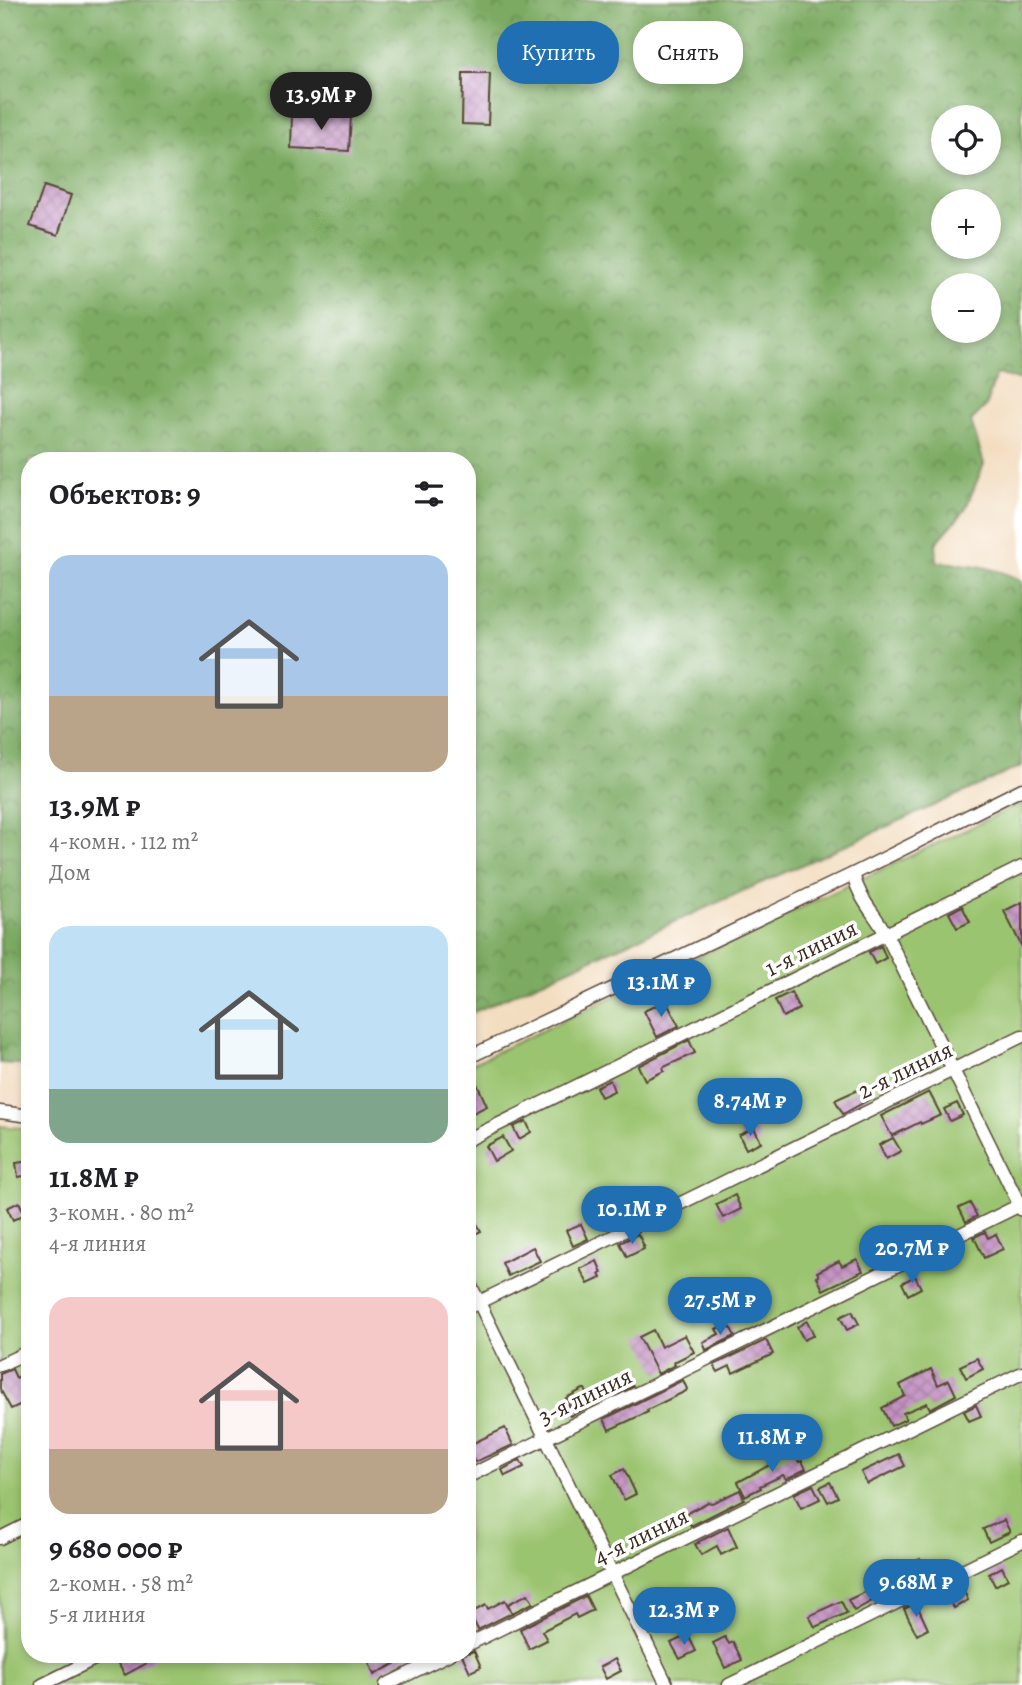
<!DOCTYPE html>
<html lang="ru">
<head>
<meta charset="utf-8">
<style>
	body { margin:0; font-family:Alegreya,serif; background:#f2f2f2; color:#202124; height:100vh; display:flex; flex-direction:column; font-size:26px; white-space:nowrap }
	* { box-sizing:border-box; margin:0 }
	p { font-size:23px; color:#757577 }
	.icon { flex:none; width:38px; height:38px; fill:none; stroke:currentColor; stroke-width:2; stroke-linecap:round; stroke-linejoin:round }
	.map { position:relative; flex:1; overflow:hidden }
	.drawer { position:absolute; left:21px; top:452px; width:455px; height:1211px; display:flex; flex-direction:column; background:#fff; border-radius:28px; box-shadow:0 4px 10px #0003 }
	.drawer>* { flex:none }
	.guide { position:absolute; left:497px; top:21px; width:420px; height:63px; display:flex; gap:14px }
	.fabs { position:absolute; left:931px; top:105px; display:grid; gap:14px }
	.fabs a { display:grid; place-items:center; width:70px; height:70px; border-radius:50%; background:#fff; box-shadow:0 4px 10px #0003; font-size:35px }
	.price { position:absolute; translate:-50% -60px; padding:0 16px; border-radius:24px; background:#1f6fb2; color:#fff; font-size:23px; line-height:46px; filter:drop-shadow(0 2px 4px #0008) }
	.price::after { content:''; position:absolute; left:50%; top:42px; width:21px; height:16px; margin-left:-10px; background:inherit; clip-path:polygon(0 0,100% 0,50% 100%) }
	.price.on { background:#222; color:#fff }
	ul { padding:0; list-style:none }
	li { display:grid; align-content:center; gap:14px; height:371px; padding:0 28px }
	li span { display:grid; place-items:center; height:217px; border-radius:21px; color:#555 }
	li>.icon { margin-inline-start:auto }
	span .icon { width:126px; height:126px; fill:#fffc; stroke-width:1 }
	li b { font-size:30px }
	h2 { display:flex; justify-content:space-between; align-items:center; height:84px; padding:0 28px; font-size:30px }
	.pill { padding:0 24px; border-radius:28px; background:#fff; box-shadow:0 4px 10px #0003; font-size:24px; line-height:63px }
	.pill.on { background:#1f6fb2; color:#fff }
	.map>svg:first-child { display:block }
</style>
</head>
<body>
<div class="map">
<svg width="1022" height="1685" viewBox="0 0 1022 1685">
	<defs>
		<pattern id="forest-crowns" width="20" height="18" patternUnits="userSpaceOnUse" patternTransform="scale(1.75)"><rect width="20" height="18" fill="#7caa62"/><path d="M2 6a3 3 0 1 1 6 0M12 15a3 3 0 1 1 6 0" fill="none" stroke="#678b50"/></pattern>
		<pattern id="building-cross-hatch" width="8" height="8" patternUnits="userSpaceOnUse" patternTransform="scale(1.75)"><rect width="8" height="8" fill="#c391c2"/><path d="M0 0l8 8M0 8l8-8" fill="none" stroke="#a0779d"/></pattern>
	</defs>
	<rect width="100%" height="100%" fill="#fff"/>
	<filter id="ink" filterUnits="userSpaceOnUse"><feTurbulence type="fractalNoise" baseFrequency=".0143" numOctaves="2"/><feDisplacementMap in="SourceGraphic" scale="14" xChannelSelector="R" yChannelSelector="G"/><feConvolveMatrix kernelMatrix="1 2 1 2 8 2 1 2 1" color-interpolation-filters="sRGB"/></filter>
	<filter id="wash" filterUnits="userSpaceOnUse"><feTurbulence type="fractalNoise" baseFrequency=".00686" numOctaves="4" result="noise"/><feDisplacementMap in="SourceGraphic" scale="28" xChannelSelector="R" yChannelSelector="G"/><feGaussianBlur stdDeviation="1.57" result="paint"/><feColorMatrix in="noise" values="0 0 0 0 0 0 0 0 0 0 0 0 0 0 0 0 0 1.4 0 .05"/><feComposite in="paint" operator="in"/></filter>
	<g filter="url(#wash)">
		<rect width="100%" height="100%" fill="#f3ddc0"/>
		<path fill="url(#forest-crowns)" stroke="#5c6a40" stroke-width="2" fill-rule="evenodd" d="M0 0H1022V380L996 374 986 406 971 421 984 464 965 510 936 543 937 562C966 564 997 566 1022 582V766L467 1015V460H30V1065L0 1063ZM943 117H989V163H943ZM943 201H989V247H943ZM943 285H989V331H943Z"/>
		<polygon fill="#9bc470" stroke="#6b7747" stroke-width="2" points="1022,803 1022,1685 0,1685 0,1126 30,1129 30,1654 467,1654 467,1066"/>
		<g id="blocks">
			<g fill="url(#building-cross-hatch)">
				<polygon points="463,73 490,73 488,125 462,124"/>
				<polygon points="292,113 351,115 349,151 291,148"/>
				<polygon points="44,186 71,195 58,235 30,226"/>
				<polygon points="1022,902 1022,947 1004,911"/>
				<polygon points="962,906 970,922 957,928 949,913"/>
				<polygon points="881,946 886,958 875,964 869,952"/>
				<polygon points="791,992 799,1009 783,1017 775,1000"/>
				<polygon points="663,1002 664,1004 667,1003 679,1026 657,1037 644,1011"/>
				<polygon points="689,1040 695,1053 664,1067 663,1069 664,1071 645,1080 638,1066"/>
				<polygon points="610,1080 614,1091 601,1097 596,1087"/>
				<polygon points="477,1084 487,1106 467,1116 467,1089"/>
				<polygon points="864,1087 870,1099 843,1114 835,1100"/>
				<polygon points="929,1092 941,1115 921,1124 920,1122 892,1136 881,1116"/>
				<polygon points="957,1103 963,1115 950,1121 944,1109"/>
				<polygon points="526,1121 531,1132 519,1139 513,1127"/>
				<polygon points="754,1128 761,1142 746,1149 739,1135"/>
				<polygon points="503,1137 511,1151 494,1161 486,1146"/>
				<polygon points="893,1138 901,1151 886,1159 879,1145"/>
				<polygon points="30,1161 30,1175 18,1177 16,1163"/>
				<polygon points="735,1195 741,1209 723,1218 716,1204"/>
				<polygon points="622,1198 631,1218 612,1227 603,1207"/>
				<polygon points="19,1202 25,1214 13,1220 7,1208"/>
				<polygon points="970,1203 977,1216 966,1222 959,1208"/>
				<polygon points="475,1220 481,1231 467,1238 467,1224"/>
				<polygon points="581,1224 588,1239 573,1246 566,1230"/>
				<polygon points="917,1230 923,1243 911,1249 904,1236"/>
				<polygon points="985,1232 988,1238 996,1234 1003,1249 984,1258 974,1237"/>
				<polygon points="638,1234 644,1246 643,1246 644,1249 627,1257 620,1243"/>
				<polygon points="533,1247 540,1261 508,1276 502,1263"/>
				<polygon points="857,1259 863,1271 823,1290 817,1277 819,1276 817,1272 839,1261 842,1266"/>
				<polygon points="597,1261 602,1273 599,1274 601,1278 588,1284 580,1269"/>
				<polygon points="915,1276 921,1288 908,1295 902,1283"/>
				<polygon points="852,1311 859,1324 847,1330 840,1317"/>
				<polygon points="807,1321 814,1335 804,1340 797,1327"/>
				<polygon points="728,1323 735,1336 706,1350 703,1342 719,1334 716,1329"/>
				<polygon points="653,1330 661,1347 685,1335 694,1352 674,1362 675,1365 658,1374 639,1337"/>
				<polygon points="766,1340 773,1354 733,1373 730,1366 718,1372 714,1365"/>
				<polygon points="977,1358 983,1369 966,1378 960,1366"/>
				<polygon points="12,1369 16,1378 30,1371 30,1400 11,1409 0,1389 0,1374"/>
				<polygon points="931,1369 938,1385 949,1380 956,1395 930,1409 927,1403 903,1413 906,1419 891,1426 882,1408 905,1396 900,1385"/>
				<polygon points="627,1375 633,1386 615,1395 609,1384"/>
				<polygon points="683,1380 687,1389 686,1391 647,1410 648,1412 609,1430 604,1419"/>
				<polygon points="583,1389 585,1389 593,1405 570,1416 567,1409 570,1407 566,1398"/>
				<polygon points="976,1405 981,1416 969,1421 964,1411"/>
				<polygon points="505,1428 513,1445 475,1462 467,1446"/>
				<polygon points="794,1452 799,1462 802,1461 806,1469 786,1479 783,1475 760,1486 761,1488 745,1496 738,1482"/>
				<polygon points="899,1454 905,1466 867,1484 861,1472"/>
				<polygon points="520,1460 524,1467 505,1476 502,1470"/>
				<polygon points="624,1469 636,1494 624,1500 612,1475"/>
				<polygon points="830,1482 838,1497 828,1502 820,1487"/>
				<polygon points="813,1485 820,1499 801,1508 794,1494"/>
				<polygon points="740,1490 744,1499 691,1526 685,1514 708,1502 712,1503"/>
				<polygon points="1004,1520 1010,1532 989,1542 983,1529"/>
				<polygon points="728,1527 737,1547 721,1555 717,1546 701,1555 695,1544 699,1543 698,1542"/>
				<polygon points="920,1559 923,1565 926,1563 931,1575 891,1596 890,1594 882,1598 881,1596 854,1611 848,1600 903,1574 900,1568"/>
				<polygon points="1002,1567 1008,1579 995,1586 989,1574"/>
				<polygon points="962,1587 968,1600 954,1608 947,1595"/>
				<polygon points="528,1594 533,1603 512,1613 508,1604"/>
				<polygon points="586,1596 593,1610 577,1618 575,1614 542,1631 547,1640 529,1649 520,1629"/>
				<polygon points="505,1600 512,1613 478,1630 470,1613 486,1605 488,1609"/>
				<polygon points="841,1601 847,1613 815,1627 809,1616"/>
				<polygon points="916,1603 928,1629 917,1635 904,1609"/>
				<polygon points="688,1635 696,1651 680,1659 671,1643"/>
				<polygon points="725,1637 729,1644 733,1642 742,1660 725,1668 713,1643"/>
				<polygon points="474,1651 481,1667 470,1672 462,1655"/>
				<polygon points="131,1654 164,1654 125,1675 117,1662"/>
				<polygon points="386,1654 413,1654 374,1675 369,1662"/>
				<polygon points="615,1659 621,1671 606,1679 600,1667"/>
			</g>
		</g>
	</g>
	<g filter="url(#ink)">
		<use href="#blocks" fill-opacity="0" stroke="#574536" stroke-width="2"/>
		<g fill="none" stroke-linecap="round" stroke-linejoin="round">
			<defs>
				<g id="street">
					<path d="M853 874C860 901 873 911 886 934L1022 1210"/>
					<polyline points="467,1058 853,874 1022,789"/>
					<polyline points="0,1112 30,1116"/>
					<polyline points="467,1140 1022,867"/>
					<polyline points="467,1278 667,1685"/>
					<polyline points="467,1308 1022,1036"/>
					<polyline points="0,1365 30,1351"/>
					<polyline points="467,1477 1022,1204"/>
					<polyline points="0,1538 30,1523"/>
					<polyline points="467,1645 1022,1373"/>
					<polyline points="42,1685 104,1654"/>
					<polyline points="386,1685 449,1654"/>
					<polyline points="729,1685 1022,1541"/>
				</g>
			</defs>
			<use href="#street" stroke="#574536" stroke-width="15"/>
			<use href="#street" stroke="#fff" stroke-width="12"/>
		</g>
	</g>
	<g text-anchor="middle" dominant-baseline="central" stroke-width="7" stroke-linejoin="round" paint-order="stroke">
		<g font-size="24" fill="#3b2a1e" stroke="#fff">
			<text transform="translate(811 948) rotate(-26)">1-я линия</text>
			<text transform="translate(905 1070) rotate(-26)">2-я линия</text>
			<text transform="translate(585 1396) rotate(-26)">3-я линия</text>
			<text transform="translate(641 1536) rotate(-26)">4-я линия</text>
		</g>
	</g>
</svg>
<div class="fabs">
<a><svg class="icon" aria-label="locate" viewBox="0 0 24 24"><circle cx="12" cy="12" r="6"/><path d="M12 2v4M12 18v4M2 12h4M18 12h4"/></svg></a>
<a>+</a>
<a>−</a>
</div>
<b class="price on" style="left:321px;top:132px">13.9M ₽</b>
<b class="price" style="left:661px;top:1019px">13.1M ₽</b>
<b class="price" style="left:750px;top:1138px">8.74M ₽</b>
<b class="price" style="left:632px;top:1246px">10.1M ₽</b>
<b class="price" style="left:912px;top:1285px">20.7M ₽</b>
<b class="price" style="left:720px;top:1337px">27.5M ₽</b>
<b class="price" style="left:772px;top:1474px">11.8M ₽</b>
<b class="price" style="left:916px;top:1619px">9.68M ₽</b>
<b class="price" style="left:684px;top:1647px">12.3M ₽</b>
<div class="guide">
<a class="pill on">Купить</a>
<a class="pill">Снять</a>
</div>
<section class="drawer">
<h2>Объектов: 9<svg class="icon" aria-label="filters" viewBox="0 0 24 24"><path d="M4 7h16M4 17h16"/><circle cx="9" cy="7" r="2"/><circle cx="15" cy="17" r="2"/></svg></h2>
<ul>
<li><span style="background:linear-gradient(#a9c7e8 65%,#b9a48a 0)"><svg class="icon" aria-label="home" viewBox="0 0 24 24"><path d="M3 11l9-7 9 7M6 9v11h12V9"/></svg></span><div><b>13.9M ₽</b><p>4-комн. · 112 m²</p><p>Дом</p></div></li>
<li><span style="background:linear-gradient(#bfe0f5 75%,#7fa58c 0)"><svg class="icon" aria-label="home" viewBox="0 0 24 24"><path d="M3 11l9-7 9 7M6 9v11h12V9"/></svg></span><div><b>11.8M ₽</b><p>3-комн. · 80 m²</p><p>4-я линия</p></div></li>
<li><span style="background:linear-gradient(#f6c9c9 70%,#b9a48a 0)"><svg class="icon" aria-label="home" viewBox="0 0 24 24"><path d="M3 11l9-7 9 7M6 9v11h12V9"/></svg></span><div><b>9 680 000 ₽</b><p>2-комн. · 58 m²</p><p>5-я линия</p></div></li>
</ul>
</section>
</div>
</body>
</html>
